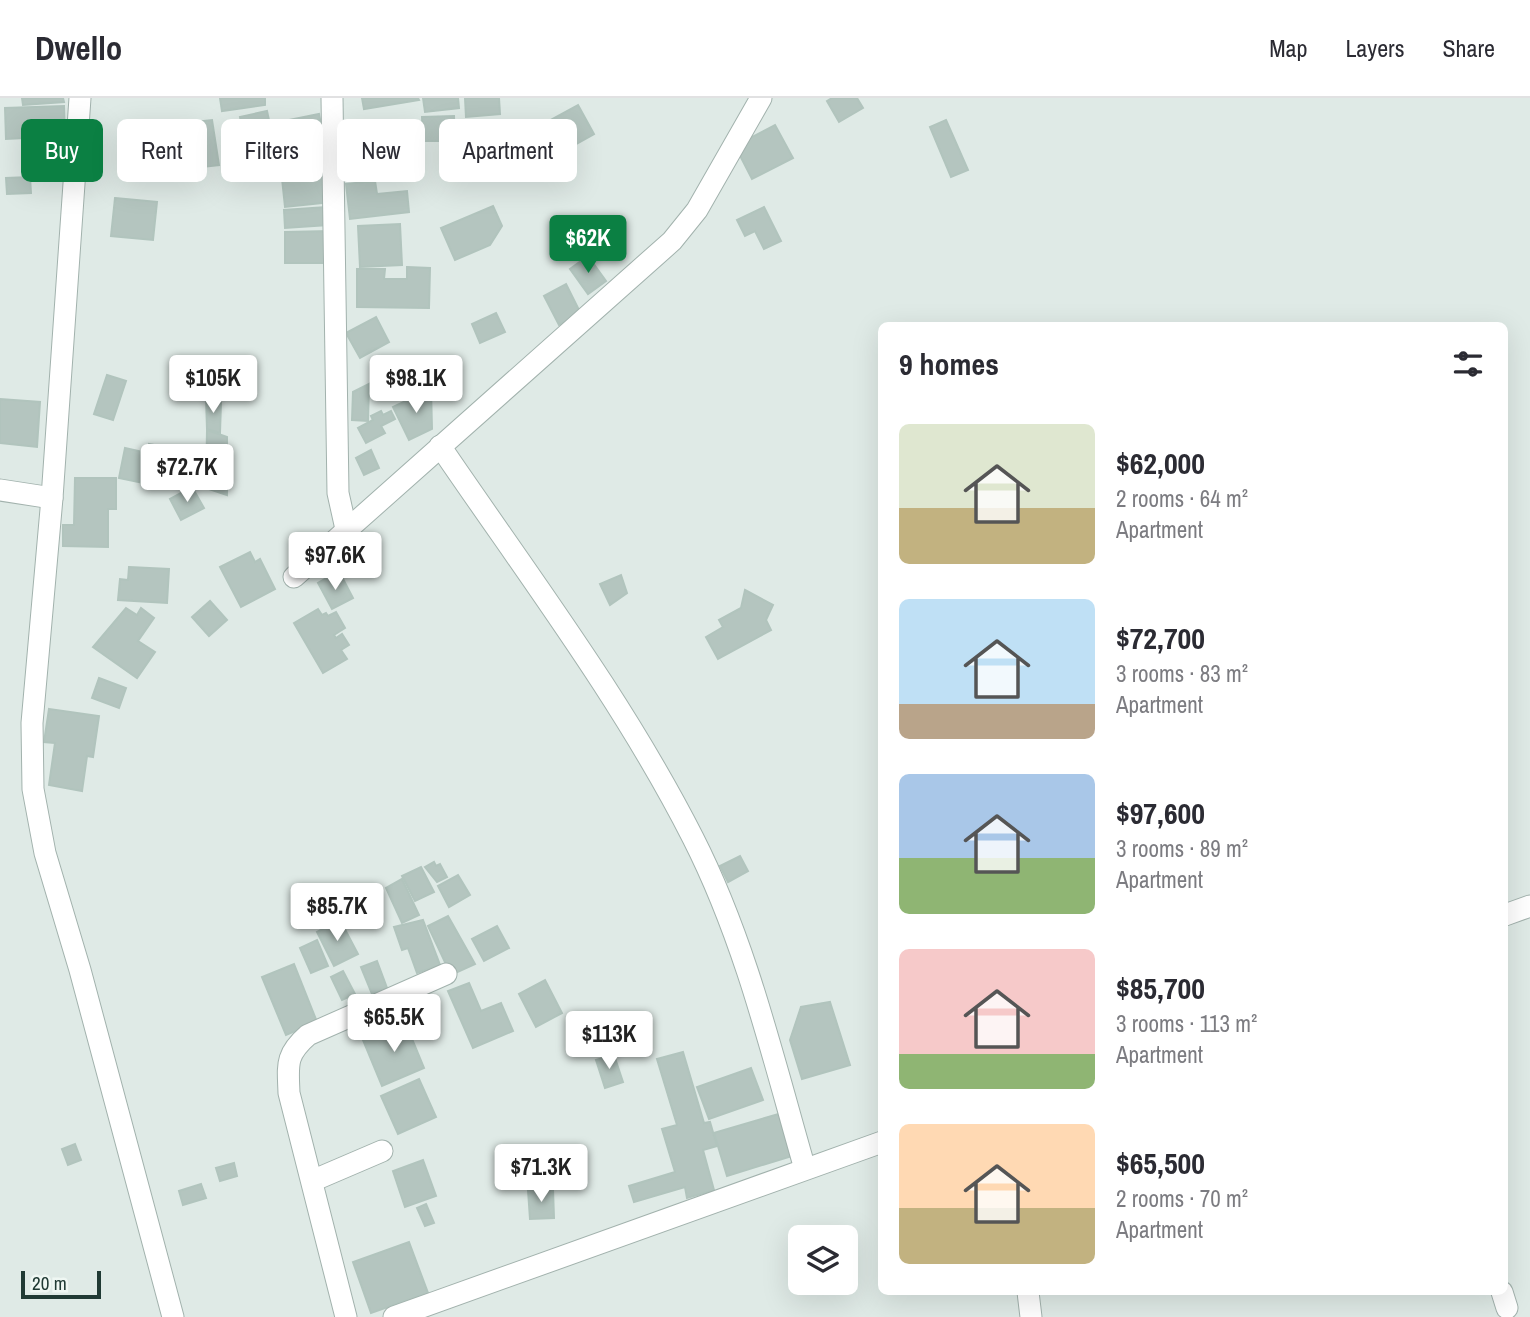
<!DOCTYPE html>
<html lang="en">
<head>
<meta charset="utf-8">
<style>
	body { margin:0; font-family:"Archivo Narrow",sans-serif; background:#f7f7f7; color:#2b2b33; height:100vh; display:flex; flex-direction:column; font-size:26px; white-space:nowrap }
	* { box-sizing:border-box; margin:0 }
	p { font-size:23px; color:#7c7c81 }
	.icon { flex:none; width:38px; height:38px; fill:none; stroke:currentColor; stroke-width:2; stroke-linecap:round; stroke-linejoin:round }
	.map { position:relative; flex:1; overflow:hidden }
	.drawer { position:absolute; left:878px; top:224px; width:630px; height:973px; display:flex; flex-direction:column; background:#fff; border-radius:10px; box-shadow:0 7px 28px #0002 }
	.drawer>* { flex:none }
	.hud { position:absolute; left:21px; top:21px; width:665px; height:63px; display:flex; gap:14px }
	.fabs { position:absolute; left:788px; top:1127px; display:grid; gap:14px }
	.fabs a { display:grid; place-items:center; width:70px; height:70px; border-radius:10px; background:#fff; box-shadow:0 7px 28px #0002; font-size:35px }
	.scale { position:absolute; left:21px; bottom:18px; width:80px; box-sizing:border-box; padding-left:7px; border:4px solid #203a34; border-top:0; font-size:19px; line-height:24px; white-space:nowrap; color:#203a34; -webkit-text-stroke:5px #eff7f3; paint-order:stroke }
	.price { position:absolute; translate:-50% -60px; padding:0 16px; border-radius:7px; background:#fff; color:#222; font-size:23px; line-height:46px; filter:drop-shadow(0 2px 4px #0008) }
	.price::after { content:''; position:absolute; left:50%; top:42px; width:21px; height:16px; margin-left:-10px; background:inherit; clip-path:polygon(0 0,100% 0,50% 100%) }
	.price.active { background:#0b8043; color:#fff }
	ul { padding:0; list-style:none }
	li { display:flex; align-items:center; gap:21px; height:175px; padding:0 21px }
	li span { display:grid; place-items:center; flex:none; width:196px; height:140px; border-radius:10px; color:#555 }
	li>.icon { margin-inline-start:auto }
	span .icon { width:84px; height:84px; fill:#fffc; stroke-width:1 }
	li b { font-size:30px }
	h2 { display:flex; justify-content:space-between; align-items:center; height:84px; padding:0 21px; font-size:30px }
	.tag { padding:0 24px; border-radius:10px; background:#fff; box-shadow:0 7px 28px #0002; font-size:24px; line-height:63px }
	.tag.active { background:#0b8043; color:#fff }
	header { display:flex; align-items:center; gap:42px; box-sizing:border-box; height:98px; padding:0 35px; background:#fff; border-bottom:2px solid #e1e1e2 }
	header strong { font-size:33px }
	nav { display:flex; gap:38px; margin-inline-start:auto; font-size:24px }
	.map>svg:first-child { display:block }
</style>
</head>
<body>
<header>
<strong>Dwello</strong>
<nav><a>Map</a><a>Layers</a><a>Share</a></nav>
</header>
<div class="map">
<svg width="1530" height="1219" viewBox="0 0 1530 1219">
	<rect width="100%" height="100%" fill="#dfeae6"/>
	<g fill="#b4c5bf" stroke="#b1c4bd" stroke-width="2">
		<polygon points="22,0 63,0 64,4 23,7"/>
		<polygon points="220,0 265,0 265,7 222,13"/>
		<polygon points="362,0 418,0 419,2 364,11"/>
		<polygon points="423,0 458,0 459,10 425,14"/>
		<polygon points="465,0 499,0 500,16 466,19"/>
		<polygon points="832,0 857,0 863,10 839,24 827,3"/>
		<polygon points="578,7 594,36 555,58 538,29"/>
		<polygon points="64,8 65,38 6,41 5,10"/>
		<polygon points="267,13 277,59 249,65 240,19"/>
		<polygon points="319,16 326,54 281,62 274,25"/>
		<polygon points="454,18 455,43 423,43 422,19"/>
		<polygon points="212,22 219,67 184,71 177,26"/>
		<polygon points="946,22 968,72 951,79 930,29"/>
		<polygon points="775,27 793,60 752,81 735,48"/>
		<polygon points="327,67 331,104 285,109 281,71"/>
		<polygon points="30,79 31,95 7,96 6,80"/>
		<polygon points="375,83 377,96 407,93 409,114 350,121 346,86"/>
		<polygon points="115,100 157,104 153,142 111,138"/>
		<polygon points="493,108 502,128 490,147 455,162 441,130"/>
		<polygon points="326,109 328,127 285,130 284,112"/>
		<polygon points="764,109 781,143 764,151 755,133 745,138 737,122"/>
		<polygon points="400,126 402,167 360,169 358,128"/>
		<polygon points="330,133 330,165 285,165 285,134"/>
		<polygon points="588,158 606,183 588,196 570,171"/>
		<polygon points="407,169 430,170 429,210 357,209 357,171 385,171 384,181 407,181"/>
		<polygon points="566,186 581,216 559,227 544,198"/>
		<polygon points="496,215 505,234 480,245 472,226"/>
		<polygon points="376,219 389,244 360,260 346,235"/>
		<polygon points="107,277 126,283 113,322 94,316"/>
		<polygon points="369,286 368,323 352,322 353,294"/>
		<polygon points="431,291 432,331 409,342 393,309"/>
		<polygon points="206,300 221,305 220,335 207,331"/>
		<polygon points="0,301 40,304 37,349 0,345"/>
		<polygon points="381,313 383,317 391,313 395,321 381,328 385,335 366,345 358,330 373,322 371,318"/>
		<polygon points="207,332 227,339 227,397 206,390"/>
		<polygon points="149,346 175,351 173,361 190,365 187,383 177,381 176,388 164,385 163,389 119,380 125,350 147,355"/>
		<polygon points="371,352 379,370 364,377 356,360"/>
		<polygon points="75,380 116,380 116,411 108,411 108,449 63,448 63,427 74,427"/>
		<polygon points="192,389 204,410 181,422 170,401"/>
		<polygon points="250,454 255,464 260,461 275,491 241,509 220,469"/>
		<polygon points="129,469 169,471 167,505 118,502 120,481 128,482"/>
		<polygon points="332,477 336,485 343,481 353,500 332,511 318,485"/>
		<polygon points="621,477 627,495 610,507 600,486"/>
		<polygon points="745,492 773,507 766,522 771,532 718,561 706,539 723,529 719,522 741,510"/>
		<polygon points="210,503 227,522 209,538 192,519"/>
		<polygon points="126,510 137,517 141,510 154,520 138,543 155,554 137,580 93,549"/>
		<polygon points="318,511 322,517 326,515 328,518 336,514 345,530 334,537 336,540 342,536 349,547 341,552 347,561 323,575 294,525"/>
		<polygon points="99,580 126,590 119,610 92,600"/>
		<polygon points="49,611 99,618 93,659 87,658 82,693 49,687 55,645 44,644"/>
		<polygon points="740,758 748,773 728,784 720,768"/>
		<polygon points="434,764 436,768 440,766 447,779 437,784 425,769"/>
		<polygon points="421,769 434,794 415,803 402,778"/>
		<polygon points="458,777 470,797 449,809 438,788"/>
		<polygon points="402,781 419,817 402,825 386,790"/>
		<polygon points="448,818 475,866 451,877 428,828"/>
		<polygon points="340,822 358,856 334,868 317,834"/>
		<polygon points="423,822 440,867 417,875 408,850 402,852 394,829"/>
		<polygon points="497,828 509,850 484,863 472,841"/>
		<polygon points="317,842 328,868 311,875 300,850"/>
		<polygon points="377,863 387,890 372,896 361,869"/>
		<polygon points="294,866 317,924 286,937 262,879"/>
		<polygon points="343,873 355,896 342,902 331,879"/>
		<polygon points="545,882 562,915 536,929 519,896"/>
		<polygon points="469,885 481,913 501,905 513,933 473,950 448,893"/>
		<polygon points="830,904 850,967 802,981 790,942 801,909"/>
		<polygon points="405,924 424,970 382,988 363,942"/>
		<polygon points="683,954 704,1025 710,1024 717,1048 703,1052 714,1092 687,1100 685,1089 634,1104 629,1088 675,1074 662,1031 677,1027 657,961"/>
		<polygon points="614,957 623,984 605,990 596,962"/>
		<polygon points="751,970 763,1002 709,1021 697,989"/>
		<polygon points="419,981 436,1019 398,1036 381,998"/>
		<polygon points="782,1015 795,1057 727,1078 714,1035"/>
		<polygon points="75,1046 81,1062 68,1067 62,1051"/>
		<polygon points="423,1062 436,1098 405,1109 393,1073"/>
		<polygon points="234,1065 237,1078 220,1083 216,1070"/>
		<polygon points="201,1086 206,1100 183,1107 179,1093"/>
		<polygon points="553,1091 554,1120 530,1121 528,1092"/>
		<polygon points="426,1106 434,1125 425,1128 417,1110"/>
		<polygon points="409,1144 428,1195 371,1215 353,1164"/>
	</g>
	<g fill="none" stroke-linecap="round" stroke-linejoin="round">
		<defs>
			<g id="minor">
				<polyline points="80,0 52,400 32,625 33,691 45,755 80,872 173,1219"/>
				<polyline points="332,0 338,395 346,431"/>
				<path d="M440 348C527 476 623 602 693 740 746 844 773 960 805 1071"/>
				<polyline points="0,392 52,400"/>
				<polyline points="294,479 672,143 697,112 761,0"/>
				<polyline points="1505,817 1530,808"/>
				<polyline points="312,1083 382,1053"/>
				<polyline points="1028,1194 1031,1219"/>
				<polyline points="1502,1194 1507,1210"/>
				<path d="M346 1219 289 995C288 967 285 957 308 937L446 876"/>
				<polyline points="394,1219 882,1044"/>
			</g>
		</defs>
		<use href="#minor" stroke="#a2b2ad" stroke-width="23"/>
		<use href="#minor" stroke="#fff" stroke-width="21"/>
	</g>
</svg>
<div class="fabs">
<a><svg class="icon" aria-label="layers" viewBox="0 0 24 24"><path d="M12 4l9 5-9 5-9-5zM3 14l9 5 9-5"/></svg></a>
</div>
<div class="scale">20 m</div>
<b class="price active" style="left:588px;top:177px">$62K</b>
<b class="price" style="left:213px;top:317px">$105K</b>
<b class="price" style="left:416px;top:317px">$98.1K</b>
<b class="price" style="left:187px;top:406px">$72.7K</b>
<b class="price" style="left:335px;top:494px">$97.6K</b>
<b class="price" style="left:337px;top:845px">$85.7K</b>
<b class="price" style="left:394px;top:956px">$65.5K</b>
<b class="price" style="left:609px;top:973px">$113K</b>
<b class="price" style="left:541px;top:1106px">$71.3K</b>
<div class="hud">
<a class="tag active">Buy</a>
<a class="tag">Rent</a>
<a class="tag">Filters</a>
<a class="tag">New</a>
<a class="tag">Apartment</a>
</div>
<section class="drawer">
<h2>9 homes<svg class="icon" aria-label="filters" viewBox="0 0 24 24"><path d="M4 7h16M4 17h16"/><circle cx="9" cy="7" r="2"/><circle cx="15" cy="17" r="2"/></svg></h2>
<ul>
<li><span style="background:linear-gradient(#dfe7d0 60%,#c2b280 0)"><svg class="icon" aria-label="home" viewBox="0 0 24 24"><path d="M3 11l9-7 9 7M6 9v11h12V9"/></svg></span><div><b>$62,000</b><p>2 rooms · 64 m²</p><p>Apartment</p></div></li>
<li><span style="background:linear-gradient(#bfe0f5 75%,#b9a48a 0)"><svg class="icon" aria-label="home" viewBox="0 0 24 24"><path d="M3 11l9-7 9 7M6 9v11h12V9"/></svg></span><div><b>$72,700</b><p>3 rooms · 83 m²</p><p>Apartment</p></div></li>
<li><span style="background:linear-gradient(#a9c7e8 60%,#8fb573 0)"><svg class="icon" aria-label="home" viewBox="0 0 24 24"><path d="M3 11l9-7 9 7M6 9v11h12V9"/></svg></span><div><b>$97,600</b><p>3 rooms · 89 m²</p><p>Apartment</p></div></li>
<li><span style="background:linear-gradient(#f6c9c9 75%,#8fb573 0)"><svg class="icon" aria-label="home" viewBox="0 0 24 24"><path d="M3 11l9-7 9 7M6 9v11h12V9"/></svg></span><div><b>$85,700</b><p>3 rooms · 113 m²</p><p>Apartment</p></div></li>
<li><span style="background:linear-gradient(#ffd9b3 60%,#c2b280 0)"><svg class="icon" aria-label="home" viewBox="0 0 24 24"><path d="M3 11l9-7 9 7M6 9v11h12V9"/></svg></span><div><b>$65,500</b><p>2 rooms · 70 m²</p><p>Apartment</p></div></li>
</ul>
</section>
</div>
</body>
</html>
